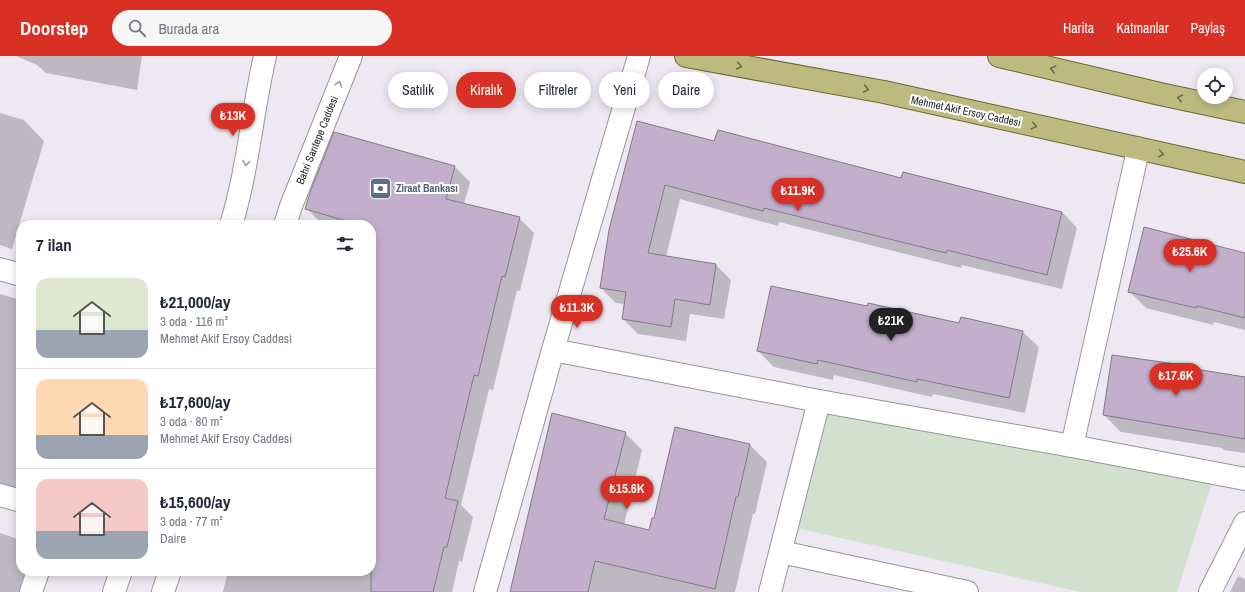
<!DOCTYPE html>
<html lang="tr">
<head>
<meta charset="utf-8">
<style>
	body { margin:0; font-family:"Archivo Narrow",sans-serif; background:#f6f6f7; color:#1f2937; height:100vh; display:flex; flex-direction:column; font-size:15px; white-space:nowrap }
	* { box-sizing:border-box; margin:0 }
	p { font-size:13px; color:#747a83 }
	.icon { flex:none; width:22px; height:22px; fill:none; stroke:currentColor; stroke-width:2; stroke-linecap:round; stroke-linejoin:round }
	.map { position:relative; flex:1; overflow:hidden }
	.panel { position:absolute; left:16px; top:164px; width:360px; height:356px; display:flex; flex-direction:column; background:#fff; border-radius:16px; box-shadow:0 2px 10px #0003 }
	.panel>* { flex:none }
	.banner { position:absolute; left:388px; top:16px; width:380px; height:36px; display:flex; gap:8px }
	.fabs { position:absolute; left:1197px; top:12px; display:grid; gap:8px }
	.fabs a { display:grid; place-items:center; width:36px; height:36px; border-radius:50%; background:#fff; box-shadow:0 2px 10px #0003; font-size:20px }
	.price { position:absolute; translate:-50% -34px; padding:0 9px; border-radius:14px; background:#d93025; color:#fff; font-size:13px; line-height:26px; filter:drop-shadow(0 1px 2px #0008) }
	.price::after { content:''; position:absolute; left:50%; top:24px; width:12px; height:9px; margin-left:-6px; background:inherit; clip-path:polygon(0 0,100% 0,50% 100%) }
	.price.current { background:#222; color:#fff }
	ul { padding:0; list-style:none }
	li { display:flex; align-items:center; gap:12px; height:100px; padding:0 20px }
	li+li { border-top:1px solid #e0e1e3 }
	li span { display:grid; place-items:center; flex:none; width:112px; height:80px; border-radius:12px; color:#555 }
	li>.icon { margin-inline-start:auto }
	span .icon { width:48px; height:48px; fill:#fffc; stroke-width:1 }
	li b { font-size:17px }
	h2 { display:flex; justify-content:space-between; align-items:center; height:48px; padding:0 20px; font-size:17px }
	.pill { padding:0 14px; border-radius:18px; background:#fff; box-shadow:0 2px 10px #0003; font-size:14px; line-height:36px }
	.pill.current { background:#d93025; color:#fff }
	header { display:flex; align-items:center; gap:24px; box-sizing:border-box; height:56px; padding:0 20px; background:#d93025; color:#fff }
	header strong { font-size:19px }
	nav { display:flex; gap:22px; margin-inline-start:auto; font-size:14px }
	.search { width:280px; height:36px; background:#f6f6f7; display:flex; align-items:center; gap:10px; box-sizing:border-box; padding:0 14px; border-radius:22px; color:#747a83; font-size:15px }
	.map>svg:first-child { display:block }
</style>
</head>
<body>
<header>
<strong>Doorstep</strong>
<div class="search"><svg class="icon" aria-label="search" viewBox="0 0 24 24"><circle cx="10" cy="10" r="6"/><path d="M15 15l6 6"/></svg>Burada ara</div>
<nav><a>Harita</a><a>Katmanlar</a><a>Paylaş</a></nav>
</header>
<div class="map">
<svg width="1245" height="536" viewBox="0 0 1245 536">
	<rect width="100%" height="100%" fill="#ede8f2"/>
	<polygon fill="#d1e1ce" points="821,357 1212,426 1177,536 1081,536 796,472"/>
	<g fill="#0003">
		<polygon points="16,0 142,0 137,34 46,17 37,9"/>
		<polygon points="0,57 24,64 44,85 12,193 0,189"/>
		<polygon points="335,77 455,111 470,126 464,148 519,162 534,177 520,235 517,234 493,334 489,333 461,449 473,461 462,506 459,505 452,536 223,536 228,515 371,515 371,169 326,169 322,168 307,153"/>
		<polygon points="715,86 902,123 1062,156 1077,172 1062,233 962,209 961,212 779,166 778,170 680,143 666,201 715,208 731,224 724,263 690,258 686,285 638,278 623,263 625,248 616,247 601,232 610,174"/>
		<polygon points="1245,198 1245,274 1214,266 1213,269 1146,252 1129,235"/>
		<polygon points="0,238 21,244 21,437 0,431"/>
		<polygon points="868,252 960,268 1023,276 1039,291 1025,357 933,338 932,341 834,319 833,324 774,311 758,295"/>
		<polygon points="1245,322 1245,397 1224,394 1222,392 1121,376 1104,359"/>
		<polygon points="625,377 642,394 624,469 650,475 750,389 767,406 755,458 753,458 735,536 509,536 511,536"/>
		<polygon points="0,477 15,482 21,488 21,515 31,515 24,536 0,536"/>
		<polygon points="1238,520 1245,523 1245,522 1245,536 1230,536"/>
	</g>
	<g fill="#c3aecc" stroke="#817b83">
		<polygon points="637,65 714,85 718,74 901,122 903,116 1062,156 1047,219 947,194 946,197 764,152 763,155 665,129 648,197 716,208 710,249 675,243 671,271 622,263 626,236 600,232 609,174"/>
		<polygon points="334,76 455,110 446,143 520,161 505,221 502,220 478,320 474,319 445,442 458,445 447,491 444,491 433,536 371,536 371,169 360,169 305,153 311,134"/>
		<polygon points="1144,171 1245,197 1245,262 1197,250 1196,252 1128,236"/>
		<polygon points="771,230 867,250 868,247 959,267 961,261 1023,275 1009,342 917,323 917,326 818,304 817,308 757,295"/>
		<polygon points="1112,299 1183,309 1183,311 1245,321 1245,383 1103,359"/>
		<polygon points="552,357 626,376 604,463 649,474 652,462 654,462 675,371 750,388 738,441 736,441 715,533 595,505 588,536 510,536"/>
	</g>
	<g fill="none" stroke-linecap="round" stroke-linejoin="round">
		<defs>
			<g id="minor">
				<polyline points="0,213 21,219"/>
				<polyline points="553,294 819,345 1072,390 1245,423"/>
				<polyline points="1072,390 1136,103 1137,92"/>
				<polyline points="0,439 21,445"/>
				<polyline points="781,496 967,536"/>
				<polyline points="31,536 38,515"/>
				<polyline points="485,536 553,294 639,0"/>
				<polyline points="770,536 819,345"/>
				<polyline points="1210,536 1245,467"/>
			</g>
			<g id="secondary">
				<path d="M231 169C248 114 252 56 265 0"/>
				<polyline points="285,169 291,150 351,0"/>
				<polyline points="114,536 121,515"/>
				<polyline points="163,536 170,515"/>
			</g>
			<g id="primary">
				<polyline points="686,0 884,36 1245,116"/>
				<polyline points="999,0 1160,38 1245,56"/>
			</g>
		</defs>
		<use href="#minor" stroke="#98949c" stroke-width="24"/>
		<use href="#secondary" stroke="#98949c" stroke-width="24"/>
		<use href="#primary" stroke="#6e6929" stroke-width="24"/>
		<use href="#minor" stroke="#fff" stroke-width="22"/>
		<use href="#secondary" stroke="#fff" stroke-width="22"/>
		<use href="#primary" stroke="#beba7f" stroke-width="22"/>
	</g>
	<defs><path id="oneway-chevron" d="M-2-3.5L2.5 0L-2 3.5" fill="none" stroke-width="1.6" stroke-linecap="round" stroke-linejoin="round"/></defs>
	<g stroke="#6c6950">
		<use href="#oneway-chevron" transform="translate(739 10) rotate(10)"/>
		<use href="#oneway-chevron" transform="translate(1053 13) rotate(-167)"/>
		<use href="#oneway-chevron" transform="translate(866 33) rotate(10)"/>
		<use href="#oneway-chevron" transform="translate(1180 42) rotate(-168)"/>
		<use href="#oneway-chevron" transform="translate(1034 70) rotate(12)"/>
		<use href="#oneway-chevron" transform="translate(1161 98) rotate(13)"/>
	</g>
	<g stroke="#9e9e9f">
		<use href="#oneway-chevron" transform="translate(339 28) rotate(-68)"/>
		<use href="#oneway-chevron" transform="translate(246 107) rotate(101)"/>
	</g>
	<defs>
		<symbol id="bank-square" viewBox="-11 -11 22 22"><rect x="-9" y="-9" width="18" height="18" rx="4" fill="#5c6f8a" stroke="#fff"/><path d="M-6-4H6V4H-6ZM0-2.3a2.3 2.3 0 1 0 0 4.6a2.3 2.3 0 1 0 0-4.6Z" fill="#fff"/></symbol>
	</defs>
	<g fill-rule="evenodd">
		<use href="#bank-square" x="368" y="120" width="25" height="25"/>
	</g>
	<g text-anchor="middle" dominant-baseline="central" stroke-width="4" stroke-linejoin="round" paint-order="stroke">
		<g font-size="11" fill="#28272a" stroke="#fff">
			<text transform="translate(966 55) rotate(12)">Mehmet Akif Ersoy Caddesi</text>
			<text transform="translate(317 84) rotate(-68)">Bahri Sarıtepe Caddesi</text>
		</g>
		<g font-size="11" font-weight="bold" fill="#4e5e75" stroke="#fff" text-anchor="start">
			<text x="396" y="132">Ziraat Bankası</text>
		</g>
	</g>
</svg>
<div class="fabs">
<a><svg class="icon" aria-label="locate" viewBox="0 0 24 24"><circle cx="12" cy="12" r="6"/><path d="M12 2v4M12 18v4M2 12h4M18 12h4"/></svg></a>
</div>
<b class="price" style="left:233px;top:81px">₺13K</b>
<b class="price" style="left:798px;top:156px">₺11.9K</b>
<b class="price" style="left:1190px;top:217px">₺25.6K</b>
<b class="price" style="left:577px;top:273px">₺11.3K</b>
<b class="price current" style="left:891px;top:286px">₺21K</b>
<b class="price" style="left:1176px;top:341px">₺17.6K</b>
<b class="price" style="left:627px;top:454px">₺15.6K</b>
<div class="banner">
<a class="pill">Satılık</a>
<a class="pill current">Kiralık</a>
<a class="pill">Filtreler</a>
<a class="pill">Yeni</a>
<a class="pill">Daire</a>
</div>
<section class="panel">
<h2>7 ilan<svg class="icon" aria-label="filters" viewBox="0 0 24 24"><path d="M4 7h16M4 17h16"/><circle cx="9" cy="7" r="2"/><circle cx="15" cy="17" r="2"/></svg></h2>
<ul>
<li><span style="background:linear-gradient(#dfe7d0 65%,#9aa5b1 0)"><svg class="icon" aria-label="home" viewBox="0 0 24 24"><path d="M3 11l9-7 9 7M6 9v11h12V9"/></svg></span><div><b>₺21,000/ay</b><p>3 oda · 116 m²</p><p>Mehmet Akif Ersoy Caddesi</p></div></li>
<li><span style="background:linear-gradient(#ffd9b3 70%,#9aa5b1 0)"><svg class="icon" aria-label="home" viewBox="0 0 24 24"><path d="M3 11l9-7 9 7M6 9v11h12V9"/></svg></span><div><b>₺17,600/ay</b><p>3 oda · 80 m²</p><p>Mehmet Akif Ersoy Caddesi</p></div></li>
<li><span style="background:linear-gradient(#f6c9c9 65%,#9aa5b1 0)"><svg class="icon" aria-label="home" viewBox="0 0 24 24"><path d="M3 11l9-7 9 7M6 9v11h12V9"/></svg></span><div><b>₺15,600/ay</b><p>3 oda · 77 m²</p><p>Daire</p></div></li>
</ul>
</section>
</div>
</body>
</html>
